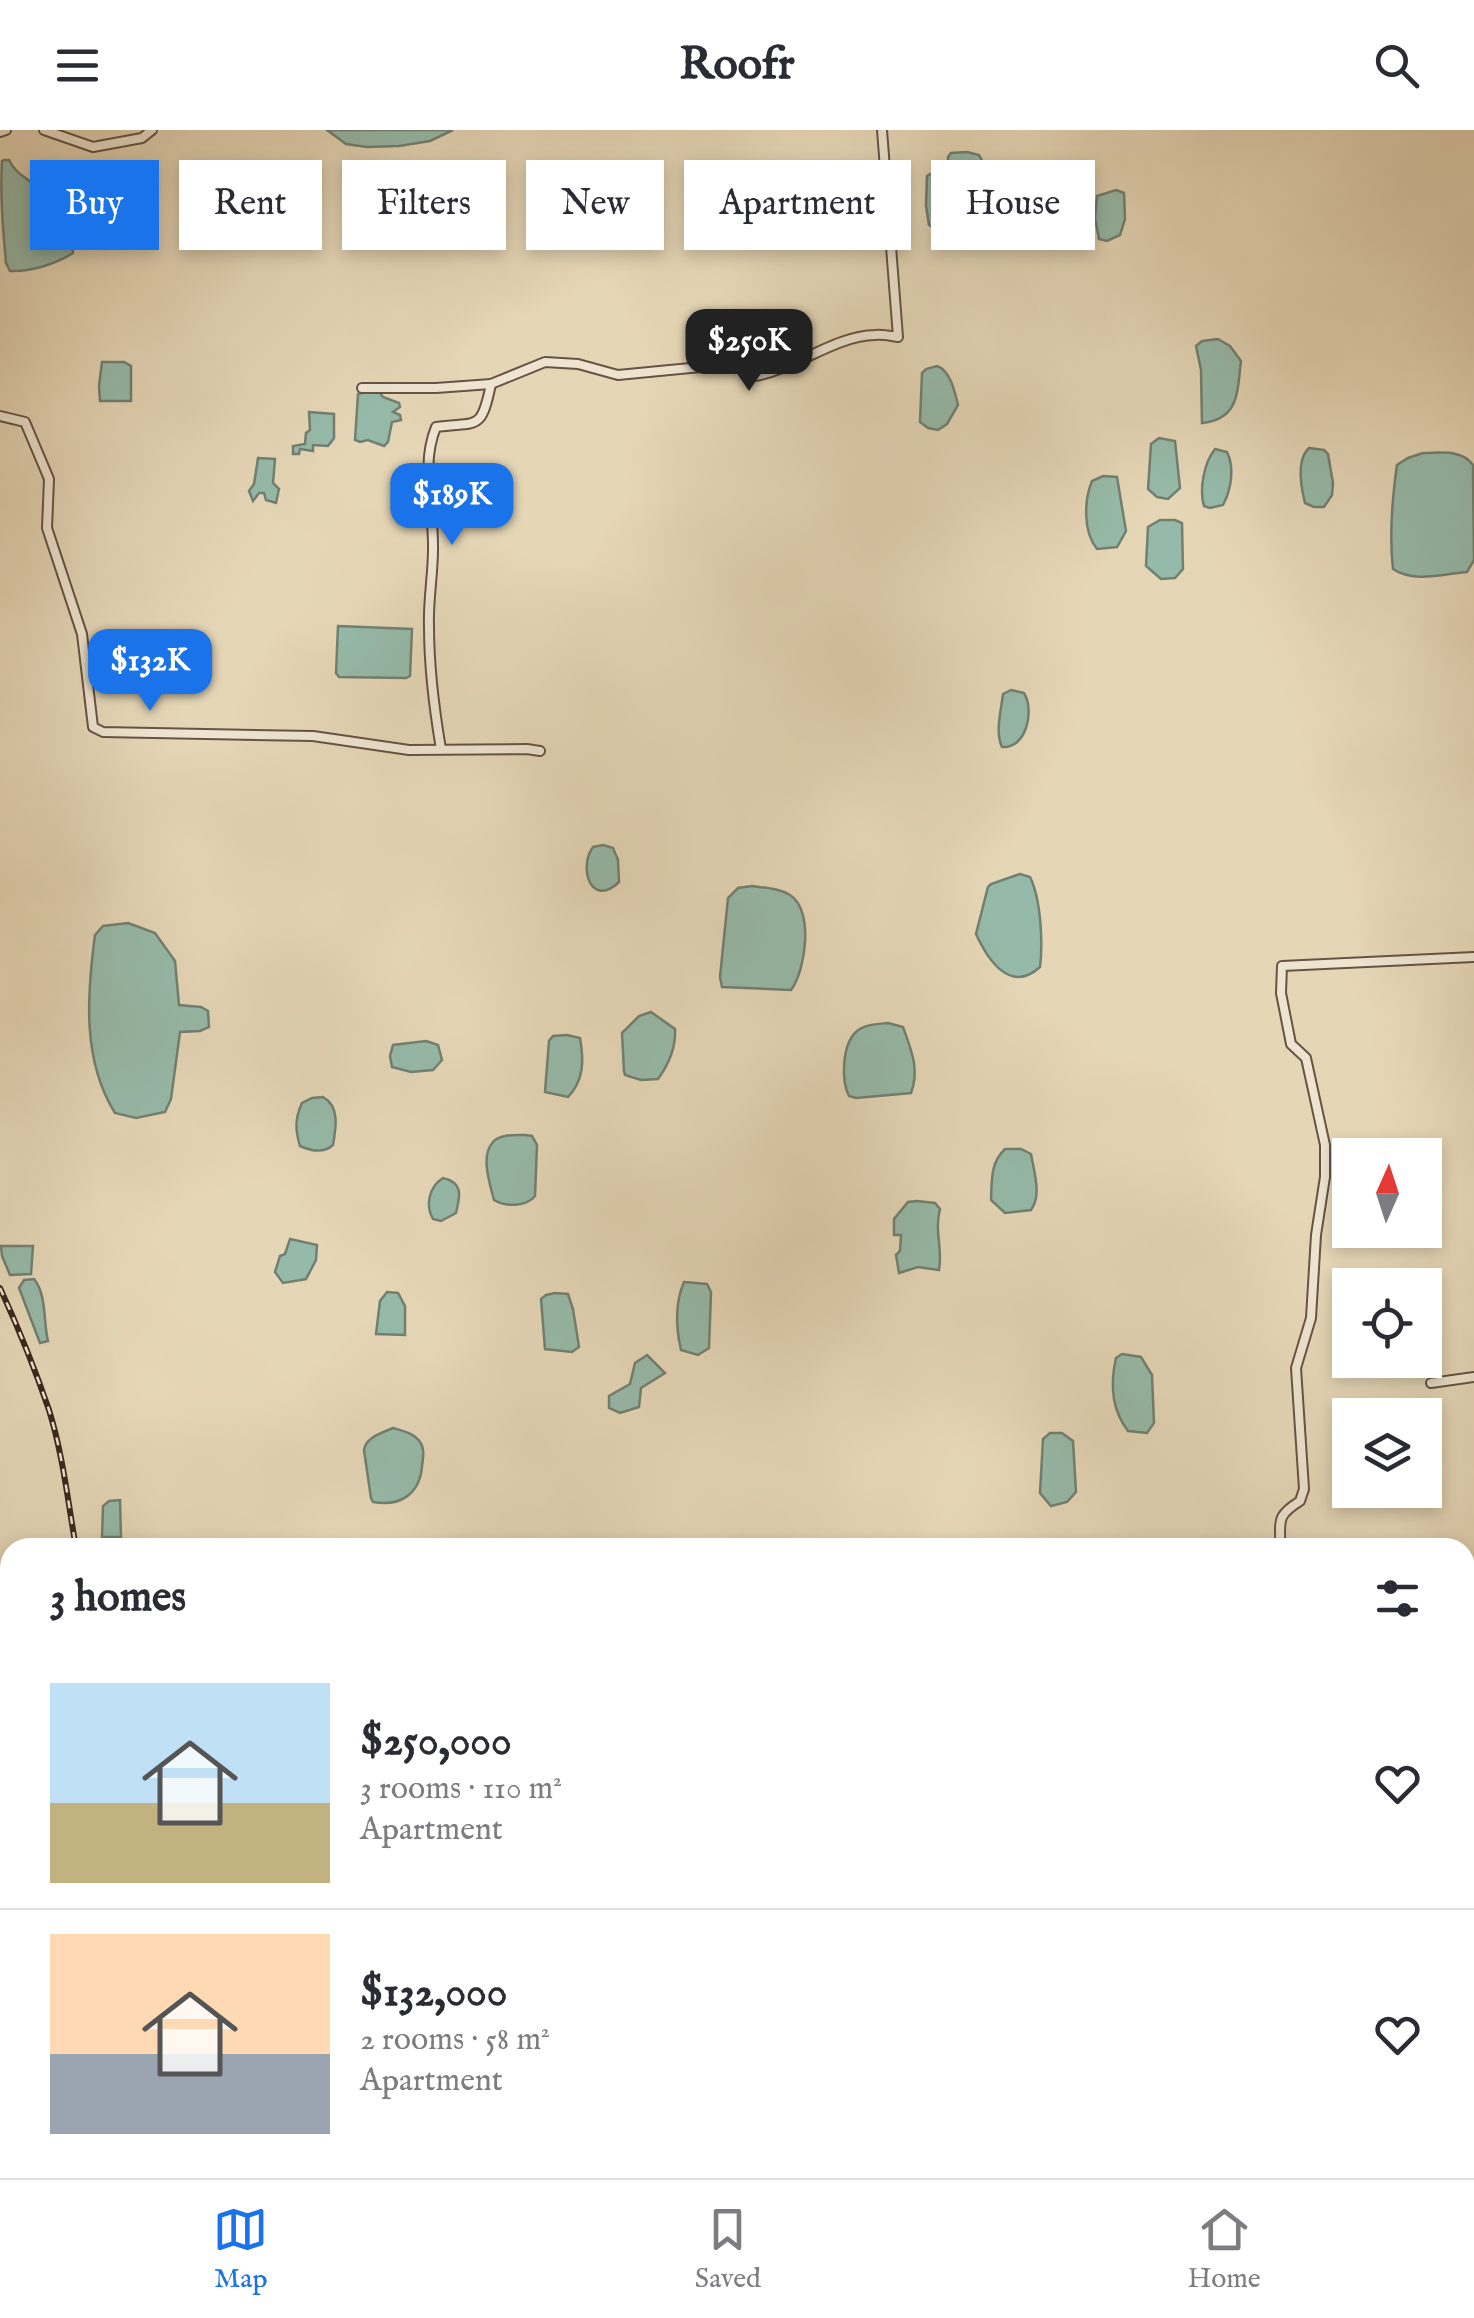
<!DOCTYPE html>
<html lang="en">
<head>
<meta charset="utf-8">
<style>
	body { margin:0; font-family:"IM FELL English",serif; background:#f7f7f7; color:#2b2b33; height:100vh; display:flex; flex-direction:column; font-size:38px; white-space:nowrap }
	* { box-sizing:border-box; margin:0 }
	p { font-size:32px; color:#7c7c81 }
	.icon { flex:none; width:55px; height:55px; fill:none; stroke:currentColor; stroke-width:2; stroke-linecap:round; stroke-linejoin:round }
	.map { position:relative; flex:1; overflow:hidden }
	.details { position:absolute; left:0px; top:1408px; width:1475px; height:642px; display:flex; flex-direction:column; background:#fff; border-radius:30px 30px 0 0; box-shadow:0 5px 15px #0003 }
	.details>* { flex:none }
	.top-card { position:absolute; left:30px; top:30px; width:1415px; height:90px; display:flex; gap:20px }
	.needle { width:65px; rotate:3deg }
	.tools { position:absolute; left:1332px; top:1008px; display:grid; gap:20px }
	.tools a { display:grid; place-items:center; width:110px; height:110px; border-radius:0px; background:#fff; box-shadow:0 5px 15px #0003; font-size:50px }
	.price { position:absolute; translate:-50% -85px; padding:0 22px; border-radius:20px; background:#1a73e8; color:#fff; font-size:32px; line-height:65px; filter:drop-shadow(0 2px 5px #0008) }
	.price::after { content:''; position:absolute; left:50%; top:60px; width:30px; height:22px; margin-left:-15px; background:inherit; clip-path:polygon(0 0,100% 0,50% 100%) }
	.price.on { background:#222; color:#fff }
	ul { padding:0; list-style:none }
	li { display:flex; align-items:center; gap:30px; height:250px; padding:0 50px }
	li+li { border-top:2px solid #e1e1e2 }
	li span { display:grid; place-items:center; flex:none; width:280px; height:200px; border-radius:0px; color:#555 }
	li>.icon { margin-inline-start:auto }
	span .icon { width:120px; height:120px; fill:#fffc; stroke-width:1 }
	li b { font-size:42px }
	h2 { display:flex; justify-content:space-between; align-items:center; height:120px; padding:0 50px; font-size:42px }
	.tag { padding:0 35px; border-radius:0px; background:#fff; box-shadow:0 5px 15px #0003; font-size:35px; line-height:90px }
	.tag.on { background:#1a73e8; color:#fff }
	header { display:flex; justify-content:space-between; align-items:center; height:130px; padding:0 50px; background:#fff; font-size:45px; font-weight:700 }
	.tabs { display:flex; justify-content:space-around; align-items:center; height:140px; border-top:2px solid #e1e1e2; background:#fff; font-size:28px; color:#7c7c81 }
	.tabs a { display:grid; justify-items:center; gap:5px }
	.tabs .on { color:#1a73e8 }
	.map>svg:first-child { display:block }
</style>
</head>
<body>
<header><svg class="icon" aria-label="menu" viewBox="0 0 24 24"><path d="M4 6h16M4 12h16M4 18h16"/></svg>Roofr<svg class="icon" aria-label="search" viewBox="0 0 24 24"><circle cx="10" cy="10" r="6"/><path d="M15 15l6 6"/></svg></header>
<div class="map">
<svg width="1474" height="2048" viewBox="0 0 1474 2048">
	<rect width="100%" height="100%" fill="#e5d6b6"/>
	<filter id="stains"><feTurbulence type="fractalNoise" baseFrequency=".002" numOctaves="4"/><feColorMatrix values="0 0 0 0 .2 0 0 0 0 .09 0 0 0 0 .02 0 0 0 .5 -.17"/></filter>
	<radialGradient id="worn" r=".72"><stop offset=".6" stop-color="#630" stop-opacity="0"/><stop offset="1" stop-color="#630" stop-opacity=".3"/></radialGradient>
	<g fill="#96baa9" stroke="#728072" stroke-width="2.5">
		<polygon points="327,0 453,0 430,11 399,16 367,17 346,14"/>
		<path d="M967 22 979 25 985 36C974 45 969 49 973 64H979L982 72 967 84 969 97 964 103 947 104 929 95 926 76 927 46 948 34V27L951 23Z"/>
		<path d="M4 30H9C21 55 43 45 46 85L70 96 73 123C56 134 30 142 10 141L6 133C3 99 0 66 2 31Z"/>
		<polygon points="1116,60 1124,63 1125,89 1120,105 1107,111 1099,109 1095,88 1097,66"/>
		<path d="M1082 62 1090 66 1092 77 1083 85 1090 92 1085 102 1057 107 1045 105 1043 103 1055 91 1054 75C1061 68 1069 66 1078 69Z"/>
		<path d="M1218 209 1230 216 1241 231C1237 261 1240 289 1202 293L1201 240 1196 216 1202 211Z"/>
		<polygon points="102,232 124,232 131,236 131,271 100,271 99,256"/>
		<path d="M937 236C950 240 955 262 958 275L947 294 938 300 928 298 920 292 922 243 926 239Z"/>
		<polygon points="377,259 383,267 399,273 400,277 393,282 400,285 401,290 392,292 388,312 384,316 368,310 360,312 355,310 358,264"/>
		<polygon points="309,282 334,284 334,308 328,316 313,315 313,321 300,319 299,324 293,324 293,316 305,314 306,303 310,300"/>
		<polygon points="1159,308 1175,311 1180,358 1168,369 1157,367 1148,359 1151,314"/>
		<path d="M1309 318 1324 320 1328 324 1333 353 1332 365 1324 377H1314L1305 373C1301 357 1296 330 1309 318Z"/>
		<path d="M1215 319 1227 322C1235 338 1231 360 1223 375L1210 378 1204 376C1199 359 1204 333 1215 319Z"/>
		<path d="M1423 323C1440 323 1462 319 1473 335L1474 430 1467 442C1443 444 1413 453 1393 439 1389 404 1392 370 1397 335L1408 328Z"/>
		<polygon points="258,328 275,329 273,353 279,359 276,373 266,370 264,363 259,363 253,371 249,361 254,354"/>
		<path d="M1103 346 1117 347 1126 401 1117 417 1097 419C1083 402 1084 370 1092 351Z"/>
		<polygon points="1160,390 1175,390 1182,393 1183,439 1175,448 1161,449 1146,436 1148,397"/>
		<polygon points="338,496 412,499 410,546 406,548 339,547 336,543"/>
		<path d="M1011 560 1024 563C1035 581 1026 619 1002 617 995 602 1001 581 1003 564Z"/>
		<path d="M603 715 613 718 618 730 619 752C591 779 578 737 593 717Z"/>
		<path d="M1020 744 1030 747C1041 769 1043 813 1040 837 1010 864 988 830 976 804L988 757 991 754Z"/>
		<path d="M752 756C765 758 779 758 790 765 814 780 806 840 791 860L722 857 720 847 728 768 738 758Z"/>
		<path d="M128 793 155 803 175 831 179 875 201 877 208 881 209 897 200 901 180 902 171 969 165 982 136 988 115 983C82 930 87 865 95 805L103 796Z"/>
		<path d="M651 882 675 899C676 918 669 934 658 949L641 950 625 945 624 941 622 903 639 886Z"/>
		<path d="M888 893 903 897C911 920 920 939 911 963L856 968 849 966C841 951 842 915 856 902 864 894 878 894 888 893Z"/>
		<path d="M567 905 580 908C584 931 584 950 568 967L545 962 549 911 553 906Z"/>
		<polygon points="426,911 438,915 442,930 433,940 411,942 392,937 390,926 393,915"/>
		<path d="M323 967C340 976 336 998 333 1015 323 1024 311 1021 300 1016 295 1000 295 988 302 973L312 968Z"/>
		<path d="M525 1005 532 1006 537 1015 535 1066C526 1077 506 1077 494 1070 490 1054 480 1026 493 1012 500 1004 515 1005 525 1005Z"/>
		<path d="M1005 1019H1021L1031 1024C1034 1042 1042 1065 1031 1080L1005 1083 991 1070C992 1051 990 1033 1005 1019Z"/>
		<path d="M443 1048C464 1053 460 1066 456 1083L441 1091 433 1089C425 1075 429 1057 443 1048Z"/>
		<path d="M917 1071 935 1073 940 1079C934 1102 943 1117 939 1140L918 1137 899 1143 896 1125 900 1121 901 1105H894V1089L908 1072Z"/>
		<polygon points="290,1109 317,1115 316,1130 306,1149 283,1153 275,1142 280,1126 285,1124"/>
		<polygon points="1,1116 33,1116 31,1144 10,1145 2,1126"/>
		<path d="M34 1149C47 1165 43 1191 48 1211L40 1213 19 1158 24 1150Z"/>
		<path d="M684 1152 707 1154 711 1162 709 1218 698 1225 681 1220C676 1198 675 1173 684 1152Z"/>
		<polygon points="387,1162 398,1163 405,1176 405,1205 376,1204 380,1171"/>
		<polygon points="555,1163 568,1164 573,1179 579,1217 572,1222 545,1219 541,1169 546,1165"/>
		<path d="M1122 1224 1141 1227 1152 1245 1154 1293 1147 1303 1128 1301C1111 1279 1110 1254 1116 1228Z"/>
		<polygon points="647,1225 665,1243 641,1258 639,1277 620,1283 609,1278 609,1266 630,1254 635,1233"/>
		<path d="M393 1298C403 1301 414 1303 420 1312 425 1319 423 1328 422 1336 420 1364 400 1377 373 1372L371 1368 364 1320C366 1307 382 1303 393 1298Z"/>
		<polygon points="1050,1303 1062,1303 1073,1311 1076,1362 1067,1372 1051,1376 1040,1363 1043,1309"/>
		<polygon points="120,1370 121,1407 102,1407 103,1376 109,1371"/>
		<polygon points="0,1510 9,1514 10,1518 10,1577 6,1586 0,1586"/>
		<polygon points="827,2040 909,2040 911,2048 812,2048 815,2042"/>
	</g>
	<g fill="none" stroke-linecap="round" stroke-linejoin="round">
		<defs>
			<g id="minor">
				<polyline points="44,0 93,17 142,8 152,0"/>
				<polyline points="0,2 6,0"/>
				<path d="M362 258H436L491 254 545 232 578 234 618 245 742 233 755 246C796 239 834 206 875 205 882 204 891 206 898 207L882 0"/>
				<polyline points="0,286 25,292 49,349 47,398 82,504 93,597 103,602 313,606 409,620 527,619 540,621"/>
				<path d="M441 619C434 578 429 538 429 496 428 471 433 445 433 419 434 379 420 336 436 297 477 291 481 303 491 254"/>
				<polyline points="1431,1253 1474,1247"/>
				<path d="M1280 1418C1281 1390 1275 1387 1300 1371L1304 1359 1296 1238 1311 1188 1316 1105 1325 1047V1015L1306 928 1291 914 1281 863 1282 836 1474 827"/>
				<polyline points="0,1947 10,1947"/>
			</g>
			<g id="tertiary">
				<polyline points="1465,1949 1474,1950"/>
				<polyline points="272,2048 281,2040"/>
			</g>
		</defs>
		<use href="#minor" stroke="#665446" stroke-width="12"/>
		<use href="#tertiary" stroke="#665446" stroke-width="14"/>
		<use href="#minor" stroke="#eee4d0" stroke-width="8"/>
		<use href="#tertiary" stroke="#eee4d0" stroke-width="9"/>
		<defs>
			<g id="rail">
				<path d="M0 1158C18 1197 35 1239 49 1280 63 1325 68 1372 76 1418"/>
				<polyline points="195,2040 196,2048"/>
			</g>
		</defs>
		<use href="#rail" stroke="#3b2820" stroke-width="6"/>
		<use href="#rail" stroke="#eee4d0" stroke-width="2.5" stroke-dasharray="8" stroke-linecap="butt"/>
	</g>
	<rect width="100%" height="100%" filter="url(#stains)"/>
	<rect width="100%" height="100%" fill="url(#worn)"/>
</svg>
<div class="tools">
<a><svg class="needle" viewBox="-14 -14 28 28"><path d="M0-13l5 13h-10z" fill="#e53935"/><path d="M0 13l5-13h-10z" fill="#7c7c81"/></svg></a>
<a><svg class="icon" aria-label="locate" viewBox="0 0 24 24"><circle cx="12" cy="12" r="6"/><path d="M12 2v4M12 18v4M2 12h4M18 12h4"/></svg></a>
<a><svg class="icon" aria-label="layers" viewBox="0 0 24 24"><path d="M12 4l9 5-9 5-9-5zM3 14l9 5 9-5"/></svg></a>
</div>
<b class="price on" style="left:749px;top:264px">$250K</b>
<b class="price" style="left:452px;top:418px">$189K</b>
<b class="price" style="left:150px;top:584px">$132K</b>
<div class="top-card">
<a class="tag on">Buy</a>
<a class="tag">Rent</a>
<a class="tag">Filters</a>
<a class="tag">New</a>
<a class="tag">Apartment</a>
<a class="tag">House</a>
</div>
<section class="details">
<h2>3 homes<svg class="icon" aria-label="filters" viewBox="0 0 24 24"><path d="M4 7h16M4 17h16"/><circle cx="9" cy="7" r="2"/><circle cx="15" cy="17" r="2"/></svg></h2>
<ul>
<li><span style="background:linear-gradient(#bfe0f5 60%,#c2b280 0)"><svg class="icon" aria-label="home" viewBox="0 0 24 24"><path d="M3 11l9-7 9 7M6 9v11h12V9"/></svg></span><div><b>$250,000</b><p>3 rooms · 110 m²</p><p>Apartment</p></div><svg class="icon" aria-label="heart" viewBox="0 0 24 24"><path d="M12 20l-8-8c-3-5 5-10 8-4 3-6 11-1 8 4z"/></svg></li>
<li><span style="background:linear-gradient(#ffd9b3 60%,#9aa5b1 0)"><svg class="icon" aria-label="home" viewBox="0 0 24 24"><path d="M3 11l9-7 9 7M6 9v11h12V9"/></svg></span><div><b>$132,000</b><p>2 rooms · 58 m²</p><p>Apartment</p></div><svg class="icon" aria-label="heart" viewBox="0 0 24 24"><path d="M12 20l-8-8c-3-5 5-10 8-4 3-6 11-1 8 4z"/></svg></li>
</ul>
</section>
</div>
<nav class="tabs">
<a class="on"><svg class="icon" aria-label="map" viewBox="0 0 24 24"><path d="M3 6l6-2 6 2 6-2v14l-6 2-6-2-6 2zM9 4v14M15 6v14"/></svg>Map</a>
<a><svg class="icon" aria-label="saved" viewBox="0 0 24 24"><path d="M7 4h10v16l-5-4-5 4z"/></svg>Saved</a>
<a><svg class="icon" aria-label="home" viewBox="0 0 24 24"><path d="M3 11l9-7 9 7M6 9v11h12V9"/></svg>Home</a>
</nav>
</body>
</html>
